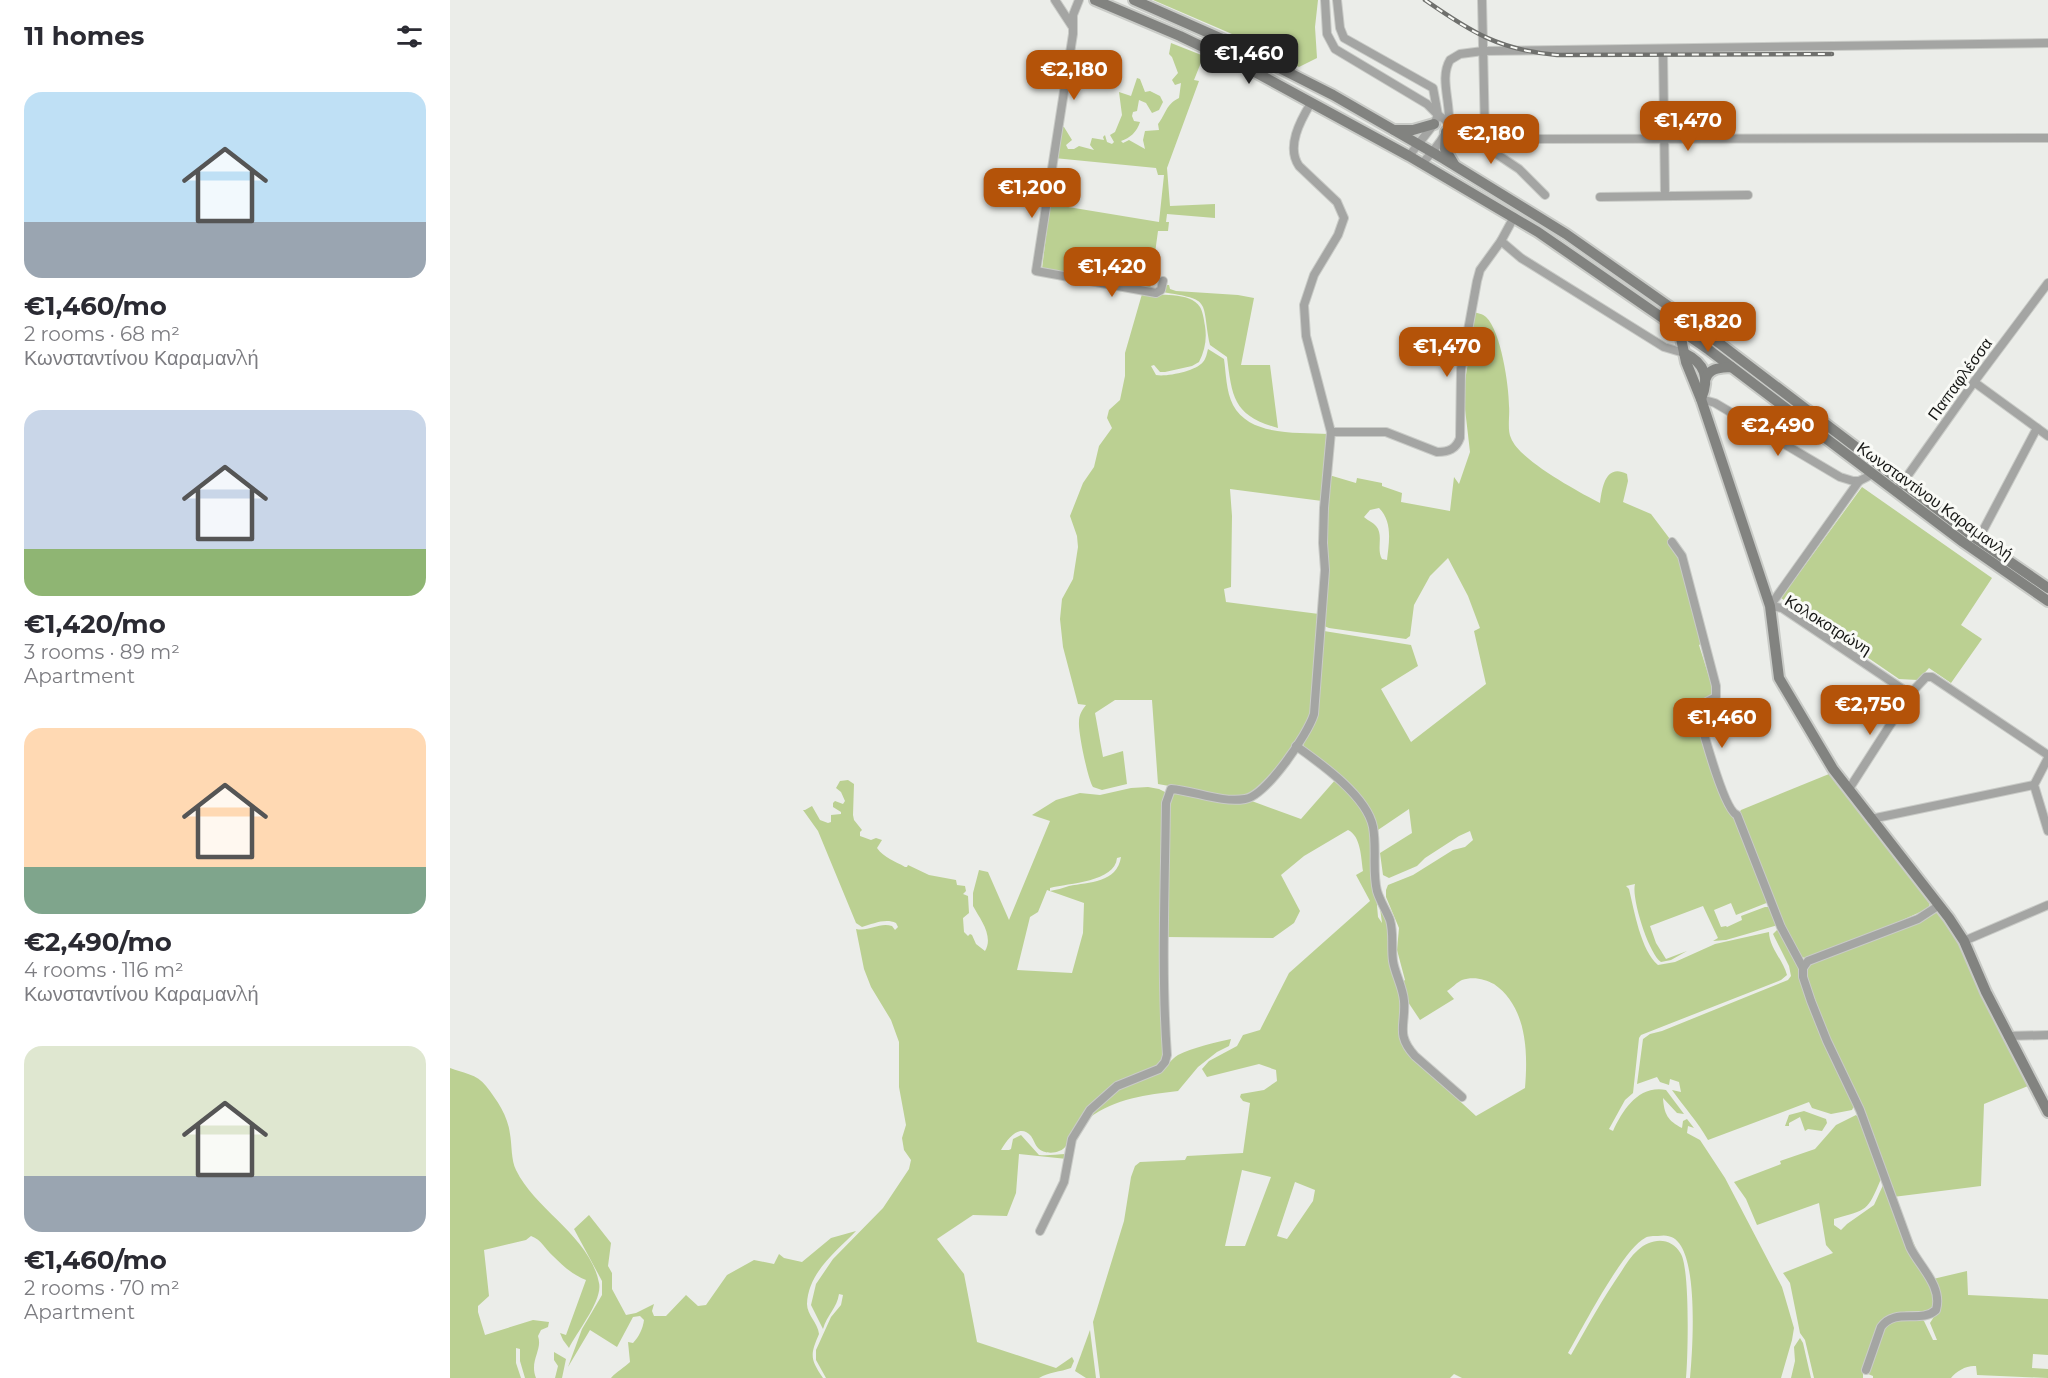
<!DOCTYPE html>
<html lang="en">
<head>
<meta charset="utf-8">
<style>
	body { margin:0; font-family:Montserrat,sans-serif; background:#f7f7f7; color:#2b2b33; height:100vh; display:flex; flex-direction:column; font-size:22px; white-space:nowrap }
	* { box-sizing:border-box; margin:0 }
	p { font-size:20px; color:#7c7c81 }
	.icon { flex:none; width:33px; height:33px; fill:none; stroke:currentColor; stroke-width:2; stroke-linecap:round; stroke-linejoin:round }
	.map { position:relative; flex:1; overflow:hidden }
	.side { display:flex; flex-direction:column; background:#fff; width:450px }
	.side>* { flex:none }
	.price { position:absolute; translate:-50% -51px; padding:0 14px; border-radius:12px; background:#b45309; color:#fff; font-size:20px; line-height:39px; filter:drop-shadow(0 2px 3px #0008) }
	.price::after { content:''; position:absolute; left:50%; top:36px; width:18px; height:14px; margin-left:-9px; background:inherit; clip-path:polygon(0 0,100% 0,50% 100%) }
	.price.active { background:#222; color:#fff }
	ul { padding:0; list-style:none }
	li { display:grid; align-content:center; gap:12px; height:318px; padding:0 24px }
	li span { display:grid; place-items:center; height:186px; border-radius:18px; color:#555 }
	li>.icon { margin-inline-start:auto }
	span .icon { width:108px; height:108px; fill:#fffc; stroke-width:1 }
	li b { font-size:26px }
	h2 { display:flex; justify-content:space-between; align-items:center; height:72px; padding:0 24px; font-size:26px }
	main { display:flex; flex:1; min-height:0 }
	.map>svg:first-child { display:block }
</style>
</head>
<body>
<main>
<section class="side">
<h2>11 homes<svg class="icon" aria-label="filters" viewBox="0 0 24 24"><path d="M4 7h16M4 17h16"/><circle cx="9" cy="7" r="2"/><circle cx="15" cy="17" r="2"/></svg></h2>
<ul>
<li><span style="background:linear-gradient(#bfe0f5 70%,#9aa5b1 0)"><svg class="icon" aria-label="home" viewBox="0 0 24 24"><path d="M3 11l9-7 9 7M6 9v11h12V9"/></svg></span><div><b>€1,460/mo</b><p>2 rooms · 68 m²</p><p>Κωνσταντίνου Καραμανλή</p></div></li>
<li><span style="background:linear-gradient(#c9d6e8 75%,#8fb573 0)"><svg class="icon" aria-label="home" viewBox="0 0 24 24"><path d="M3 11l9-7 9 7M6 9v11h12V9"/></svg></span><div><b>€1,420/mo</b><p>3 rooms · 89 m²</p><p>Apartment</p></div></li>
<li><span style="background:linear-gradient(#ffd9b3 75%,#7fa58c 0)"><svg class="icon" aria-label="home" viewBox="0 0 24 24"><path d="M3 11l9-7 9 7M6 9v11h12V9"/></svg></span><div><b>€2,490/mo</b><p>4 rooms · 116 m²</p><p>Κωνσταντίνου Καραμανλή</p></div></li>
<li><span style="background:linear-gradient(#dfe7d0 70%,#9aa5b1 0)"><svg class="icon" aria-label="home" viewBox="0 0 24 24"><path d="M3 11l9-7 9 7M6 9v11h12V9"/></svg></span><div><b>€1,460/mo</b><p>2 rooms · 70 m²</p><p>Apartment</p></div></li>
</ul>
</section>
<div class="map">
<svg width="1598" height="1378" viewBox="0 0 1598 1378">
	<rect width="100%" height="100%" fill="#ebede9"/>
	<g fill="#bbd092" fill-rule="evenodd">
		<polygon points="703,0 868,0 865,27 867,58 849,67 782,34"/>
		<path d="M721 43 759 58 757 63 752 60 744 80 749 81 717 168 720 206 765 204V218L717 214 716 222H719L718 231H708L700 290 592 269 600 204 709 222 714 175H708L706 168 604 158 610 126 614 127 622 140 616 145 618 149H624L629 146 644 150 640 145 642 138 654 140 653 137 655 135 657 142 662 144 664 142 660 135 665 132 672 115 669 92 681 96 687 78 690 79 695 92 700 91 710 96 713 102 709 110 702 113 696 103 689 100 687 111 683 112 682 116 684 121 690 122C687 132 680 138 671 141L673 143 679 140 695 149 693 140 695 131 709 130 708 124C716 114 716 104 729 98L731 83 725 85 722 80 728 73 722 57 719 54Z"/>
		<path d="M714 285H719L720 289 726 291 788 295 804 298 791 365H820L828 428C784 416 782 398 777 357L760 345C751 300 763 300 712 292Z"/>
		<path d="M692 294C708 296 740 291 750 307 753 312 754 320 755 326 757 339 755 350 749 362L742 366 715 372H710L704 365 701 366 706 375C717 377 746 371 753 362 756 359 757 353 758 349L774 359C776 373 776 391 783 405 800 437 848 432 878 434L872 501 780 489 782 516 781 587 774 589 776 602 869 614 860 715 849 737 817 782 802 795 780 797 708 784 702 700H665L645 713 653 757 673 751 677 784 652 790 643 787C638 780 628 732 629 722 629 715 632 710 636 705L628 704 613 647 610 619 612 599 623 579 628 547 627 536 620 516 633 483 644 467 649 446 662 428 657 418 659 410 670 400 675 376V353Z"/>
		<path d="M1023 312C1027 313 1033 314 1036 317 1051 331 1059 386 1059 406 1060 415 1057 430 1061 438 1069 460 1129 492 1150 503 1152 489 1155 463 1177 474L1178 481 1173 502 1201 514 1229 551 1239 573 1234 575 1254 642 1249 645 1265 696 1243 707 1244 714 1275 807 1284 817 1319 902 1286 915 1281 903 1264 910 1271 927 1276 926 1277 927 1292 920 1291 916 1315 907H1321L1328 925 1276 940 1263 941 1268 938 1253 906 1200 926 1206 943 1216 959 1237 951 1221 960 1211 962C1199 954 1181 898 1185 884L1176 886 1179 889C1184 910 1191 951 1208 965L1225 962 1265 944 1319 932C1319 947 1333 960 1337 975L1331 980 1191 1035 1189 1038 1183 1093 1175 1100 1159 1129 1163 1131C1173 1110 1188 1085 1216 1090L1234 1114 1227 1113 1213 1098C1214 1114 1218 1121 1232 1128L1233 1121 1237 1119 1244 1128 1238 1126 1237 1133 1250 1140 1275 1178 1332 1287 1344 1328 1342 1340 1331 1378H1240C1243 1347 1247 1272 1231 1246 1226 1237 1218 1234 1208 1236 1204 1236 1198 1236 1195 1238 1173 1249 1132 1329 1118 1353L1121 1355C1137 1327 1153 1298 1171 1272 1176 1264 1181 1256 1188 1250 1201 1238 1221 1236 1231 1254 1240 1270 1238 1357 1236 1378H1012L1004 1374 1000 1378H650L643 1322 674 1221 681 1177 685 1166 690 1162 735 1160 737 1156 793 1153 800 1103 793 1101 790 1097 791 1094 814 1090 827 1081 826 1070 809 1064 757 1077 752 1069 759 1061 787 1046 793 1035 810 1030 839 973 920 901 906 875 913 871C911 858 911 836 898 830L854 856 831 875 850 911 844 923 823 938 716 937 718 914V802L719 796 725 792 783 801 799 800 851 819 886 779 903 798 920 823 928 917 932 923 929 901C943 928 938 938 943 965 945 976 950 986 951 997 954 1028 941 1028 963 1058L1026 1116 1075 1088C1078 1052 1077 1007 1044 984 1035 979 1023 976 1012 980 1007 982 1002 988 997 991L1004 999 970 1020 958 1002 955 1003 951 983 955 980 947 950 949 928 936 897V890L938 885 963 875 1003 850 1015 847 1023 840 1020 831 1009 836 975 858 967 866 939 878 933 875 930 853 962 833 959 809 925 832C922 808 901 786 883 770 873 761 855 757 853 743L867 713 874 631 961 645 968 666 931 689 961 742 1036 684 1024 631 1030 628 1018 596 998 558 980 576 964 605 960 636 956 639 879 628 874 626 879 564 875 534 879 475 906 483 907 478 932 483V486L952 493 951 502 1000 511 1004 477 1009 484 1020 452 1015 409V381L1023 332ZM929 508C943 522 939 542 937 560L932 559C926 549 934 535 926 526 923 522 918 521 914 517L920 510ZM792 1170 821 1177 795 1246H775ZM845 1182 865 1190 863 1201 837 1239 827 1236Z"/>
		<polygon points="1412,487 1542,578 1511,625 1532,639 1501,683 1479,668 1468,680 1449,679 1331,598"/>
		<polygon points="1379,774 1480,901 1479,908 1446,923 1356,958 1350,957 1332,924 1289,813 1291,810"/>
		<path d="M398 780 404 784 403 815 404 820 412 830 410 832V836L421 840 426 838 432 840 427 848C434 858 445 861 455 867H457L458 865 479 875 506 880 507 885 515 886 516 891 513 894 518 896 519 913 513 918 514 932 518 936 520 934 522 935 526 944 535 951C544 936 530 919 523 906V893L529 870 538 872 559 920 600 821 582 815 606 800 630 793 650 795 681 788 698 787 709 789 715 792 712 1062 707 1067C694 1072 676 1077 665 1085 654 1094 629 1121 622 1134 619 1140 617 1149 609 1151 603 1154 592 1153 588 1148 585 1145 584 1140 581 1136 569 1122 556 1141 551 1150H559L561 1149 563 1139 571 1135 589 1155C599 1156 607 1154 616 1154L617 1159 569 1154 566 1193 557 1216 523 1215 487 1239 514 1274 527 1342 606 1368 622 1357 624 1361 621 1368C610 1372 599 1372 589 1378H376L366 1360V1350L381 1317 391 1305 393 1295 389 1294C387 1308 377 1315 373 1329L361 1305 366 1284 383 1259 433 1208 459 1169 461 1160 454 1150 452 1138 456 1125 449 1087V1042L441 1020 421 987 414 969 406 929C419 932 429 922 442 926L445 930 448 927 446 923C435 918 423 924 412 927L406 923 368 831 353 810H355L362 806 370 820 378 823 381 822V815L391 814V812L383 807V803L385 801 393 804 395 801 391 792 386 788 390 781ZM671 857C667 883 639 882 619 886 613 888 606 890 600 891V888C619 883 665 882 667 858ZM597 890 634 903 633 933 622 973 567 970 580 917 588 912Z"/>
		<polygon points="1485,911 1491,915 1505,937 1578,1086 1534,1104 1531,1186 1443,1197 1356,980 1356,967 1358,964"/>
		<path d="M1327 930 1331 932 1345 961 1350 966 1404 1106 1402 1110 1381 1114 1362 1108 1359 1102 1258 1140C1248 1122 1234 1107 1222 1090L1231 1092 1229 1082 1220 1079 1219 1085 1210 1082 1207 1077 1187 1084 1193 1039 1200 1034 1212 1031 1338 980 1341 976 1339 966 1323 934Z"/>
		<path d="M781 1039 779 1046 767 1052 748 1067 728 1091C696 1095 666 1098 639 1118 659 1085 676 1088 707 1073 716 1069 720 1060 728 1055 741 1048 767 1042 781 1039Z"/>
		<path d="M0 1068C13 1073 27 1074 36 1086 47 1100 58 1116 60 1134 62 1145 61 1160 66 1170 86 1211 140 1236 149 1283 153 1300 127 1332 119 1348L113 1340 110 1333 116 1335 136 1280C123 1275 113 1266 103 1256 95 1249 92 1240 81 1236L76 1240 34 1250 39 1296 28 1306V1312L35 1335 83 1320 99 1322 98 1327 91 1330 88 1336C93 1350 79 1360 86 1378H75L70 1361V1349L66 1348V1363L71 1378H0Z"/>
		<polygon points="1354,1111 1376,1119 1377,1123 1372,1131 1358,1129 1355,1131 1350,1117 1339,1123 1339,1126 1335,1126 1339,1115"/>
		<path d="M1406 1115 1411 1121 1431 1179C1417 1212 1418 1209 1384 1219V1225L1391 1230 1397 1224 1424 1205 1434 1183C1445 1206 1491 1289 1483 1310 1470 1312 1453 1310 1441 1315 1421 1322 1420 1355 1413 1372V1378H1364L1355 1340 1350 1333 1340 1283 1333 1273 1383 1253 1376 1245 1369 1203 1307 1225 1296 1199 1284 1182 1331 1164 1330 1161 1365 1149 1386 1125Z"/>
		<path d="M139 1215 161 1243 158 1266 162 1273V1289L176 1315 186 1313 204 1304 202 1311 204 1316H216L236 1295 248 1306 256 1305 277 1275 304 1260 324 1264 329 1254 334 1258 352 1262 381 1238 406 1231C387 1251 358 1272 357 1304 357 1315 368 1323 369 1334 360 1355 360 1359 373 1378H161C167 1371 174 1368 180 1362L178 1342 183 1343C189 1337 193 1328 194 1320L190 1316 183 1317 167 1347 140 1330 118 1367 132 1329 152 1295V1281L124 1229Z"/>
		<path d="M1517 1271 1518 1295 1598 1299V1355L1583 1354 1582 1368 1598 1369V1378L1527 1375 1526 1366C1517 1365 1506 1371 1501 1378H1423V1376L1418 1374C1422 1360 1429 1328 1442 1322 1450 1318 1462 1319 1470 1318L1474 1321 1483 1340H1487L1480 1323 1487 1312 1483 1279Z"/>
		<polygon points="640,1330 646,1378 636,1378 625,1371"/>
		<polygon points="1350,1338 1353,1343 1361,1378 1341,1378 1345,1361 1344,1347"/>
		<polygon points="104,1352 116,1359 112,1378 105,1378 108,1366 104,1360"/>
	</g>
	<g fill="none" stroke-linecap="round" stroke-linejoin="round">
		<defs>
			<g id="street">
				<polyline points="605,0 622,26"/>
				<polyline points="629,0 623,15 623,34 586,271 706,293 711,290 713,281"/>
				<polyline points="875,0 877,34 885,49 977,104 988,115 1069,169 1095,195"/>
				<polyline points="887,0 890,28 894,38 983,88 988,115 984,124 959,156"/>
				<polyline points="1032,0 1035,135 1037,139 1598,138"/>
				<polyline points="1213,49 1215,196"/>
				<path d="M972 164C980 154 992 142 997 130 1004 108 988 80 1000 60L1010 54 1033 51 1598 43"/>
				<polyline points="1150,197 1298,195"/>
				<polyline points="1051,241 1071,258 1214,347 1234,353"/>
				<polyline points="1524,382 1598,436"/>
				<polyline points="1251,399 1265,403 1390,477 1403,481 1409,481"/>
				<path d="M881 432H936L987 452C999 452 1006 449 1010 438L1011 369 1027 281 1030 270 1051 241 1064 217"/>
				<polyline points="1446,492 1524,382 1598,283"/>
				<polyline points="1528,540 1587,428"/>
				<path d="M1222 542 1232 556 1266 686V697L1249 706 1247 709C1252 727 1274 810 1287 815L1331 927 1353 968"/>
				<polyline points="1320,606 1332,608 1460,694 1476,677 1482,677 1598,755"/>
				<polyline points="1320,606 1409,481 1423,474"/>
				<path d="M846 746C870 763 917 796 923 827 927 848 922 871 927 891 930 901 936 910 940 920 944 934 941 947 943 961 945 974 953 987 954 1001 956 1025 945 1034 965 1056L1012 1097"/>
				<polyline points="1598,758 1584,785 1598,831"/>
				<polyline points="1399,789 1460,694"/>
				<polyline points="1421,819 1584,785"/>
				<polyline points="1514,941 1598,905"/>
				<polyline points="1558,1036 1598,1035"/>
				<path d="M590 1231 614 1182 622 1139 640 1110 667 1086 709 1069 715 1062 717 1055C711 971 715 887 716 803L721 789C745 791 771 803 795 799 816 796 858 734 864 714L875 570 873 543 874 508 881 432 856 336 854 305 864 275 888 235 894 218 887 202 849 166C836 147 850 121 861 103"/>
				<path d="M1416 1370 1431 1327C1445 1307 1471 1324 1486 1310 1493 1286 1469 1266 1460 1247L1410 1110 1377 1041 1361 1001 1353 977V968L1358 961 1468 919 1488 906"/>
			</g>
			<g id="secondary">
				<polyline points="645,0 730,36 805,72 959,156 1088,232 1259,350 1513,542 1598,601"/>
				<polyline points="684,0 770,38 883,95 994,159 1116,234 1244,324 1528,540 1598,588"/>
				<polyline points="944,130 963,130 984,124"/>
				<polyline points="996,132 995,149 1004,164"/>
				<polyline points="1229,329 1236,362 1251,399 1320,606 1329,678 1383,769 1499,918 1514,941 1536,992 1598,1112"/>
				<path d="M1234 353C1255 363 1260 378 1251 399"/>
				<path d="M1256 378C1260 367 1272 368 1281 367"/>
			</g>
		</defs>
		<use href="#street" stroke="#c9cbc7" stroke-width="10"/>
		<use href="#secondary" stroke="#c9cbc7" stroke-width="14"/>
		<use href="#street" stroke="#a4a5a3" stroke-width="8"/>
		<use href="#secondary" stroke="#828380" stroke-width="10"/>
		<defs>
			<path id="rail" d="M975 0C1021 32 1049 50 1107 55L1382 54"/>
		</defs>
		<use href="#rail" stroke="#6f706d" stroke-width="4.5"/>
		<use href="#rail" stroke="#f9faf6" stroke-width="2" stroke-dasharray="7" stroke-linecap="butt"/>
	</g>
	<g text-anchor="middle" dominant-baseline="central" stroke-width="6" stroke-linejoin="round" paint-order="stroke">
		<g font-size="16" fill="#151614" stroke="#f9faf6">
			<text transform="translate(1510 379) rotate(-54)">Παπαφλέσσα</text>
			<text transform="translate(1485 501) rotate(36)">Κωνσταντίνου Καραμανλή</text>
			<text transform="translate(1378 625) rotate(32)">Κολοκοτρώνη</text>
		</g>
	</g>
</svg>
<b class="price active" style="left:799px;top:85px">€1,460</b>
<b class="price" style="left:624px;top:101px">€2,180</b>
<b class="price" style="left:1238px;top:152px">€1,470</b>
<b class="price" style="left:1041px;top:165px">€2,180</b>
<b class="price" style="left:582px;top:219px">€1,200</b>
<b class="price" style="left:662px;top:298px">€1,420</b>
<b class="price" style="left:1258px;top:353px">€1,820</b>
<b class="price" style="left:997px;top:378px">€1,470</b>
<b class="price" style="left:1328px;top:457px">€2,490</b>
<b class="price" style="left:1420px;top:736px">€2,750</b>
<b class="price" style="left:1272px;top:749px">€1,460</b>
</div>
</main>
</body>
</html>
